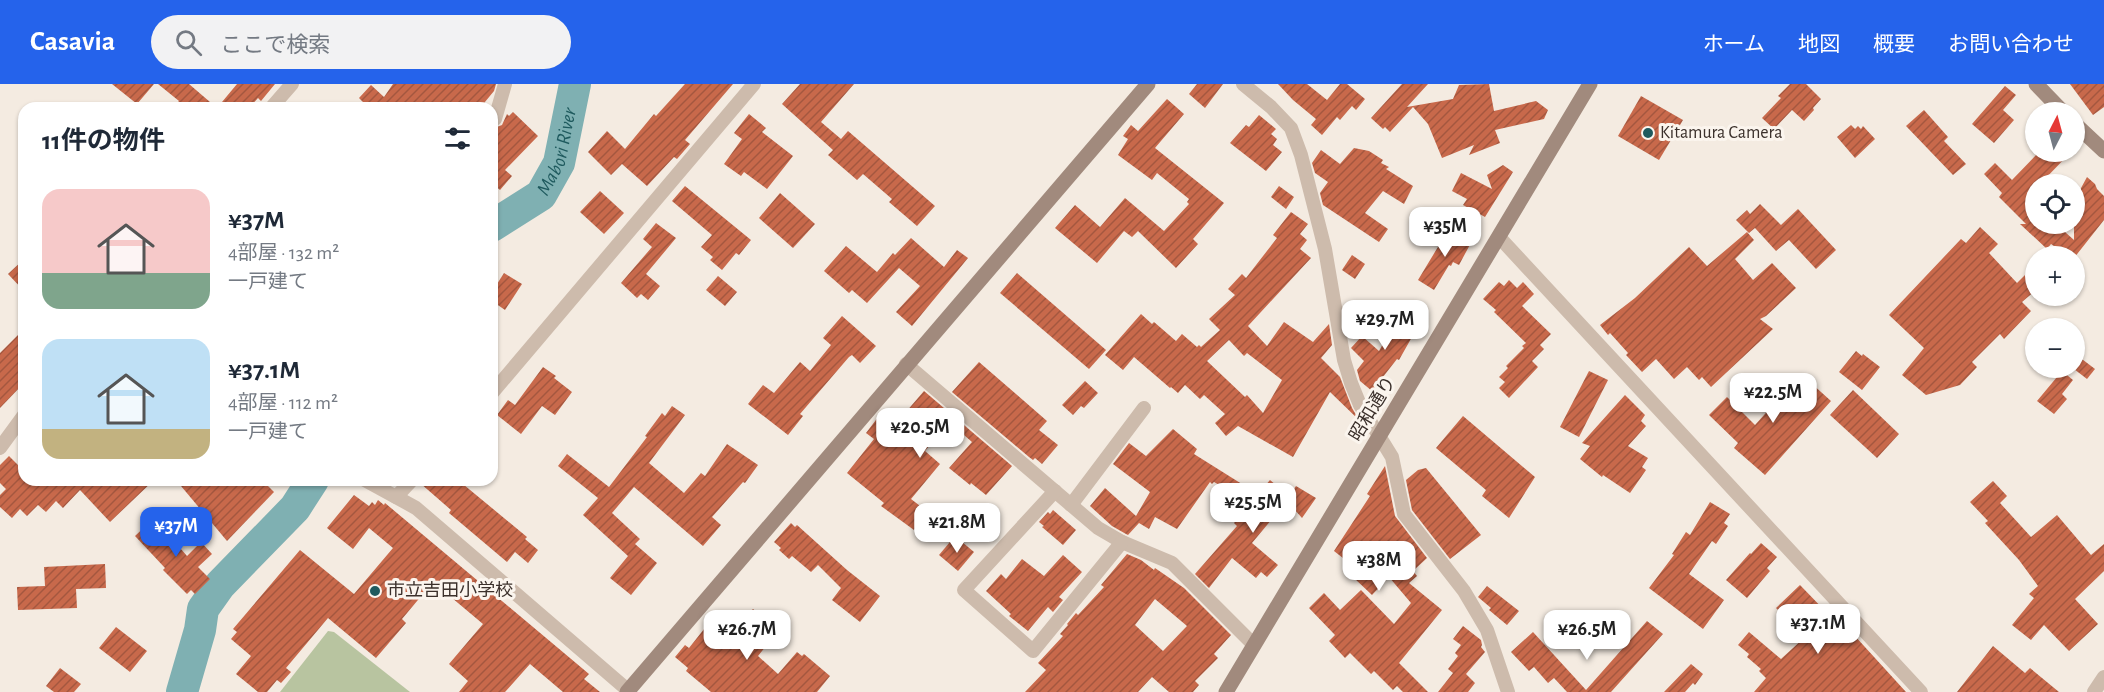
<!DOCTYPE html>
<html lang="ja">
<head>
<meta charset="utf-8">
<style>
	body { margin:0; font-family:"Alegreya Sans","Noto Sans JP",sans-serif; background:#f2f2f3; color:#1f2937; height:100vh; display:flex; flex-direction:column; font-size:22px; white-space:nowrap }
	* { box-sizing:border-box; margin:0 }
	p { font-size:20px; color:#747a83 }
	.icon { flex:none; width:33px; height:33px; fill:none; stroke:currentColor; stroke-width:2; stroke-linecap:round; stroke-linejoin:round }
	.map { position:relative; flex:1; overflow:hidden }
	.details { position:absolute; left:18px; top:18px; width:480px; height:384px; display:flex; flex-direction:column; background:#fff; border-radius:18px; box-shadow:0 2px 4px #0004 }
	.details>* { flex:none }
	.needle { width:39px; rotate:6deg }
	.tools { position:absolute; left:2025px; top:18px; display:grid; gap:12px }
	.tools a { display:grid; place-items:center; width:60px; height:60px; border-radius:50%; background:#fff; box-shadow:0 2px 4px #0004; font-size:30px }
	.price { position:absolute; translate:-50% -51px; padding:0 14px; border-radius:12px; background:#fff; color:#222; font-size:20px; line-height:39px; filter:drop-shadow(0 2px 3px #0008) }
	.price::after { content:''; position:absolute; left:50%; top:36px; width:18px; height:14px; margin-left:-9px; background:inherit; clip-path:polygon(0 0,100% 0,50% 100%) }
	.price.active { background:#2563eb; color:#fff }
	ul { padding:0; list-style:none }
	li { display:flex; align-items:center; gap:18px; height:150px; padding:0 24px }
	li span { display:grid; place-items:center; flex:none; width:168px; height:120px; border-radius:18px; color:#555 }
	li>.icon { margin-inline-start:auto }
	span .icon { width:72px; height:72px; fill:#fffc; stroke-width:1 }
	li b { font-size:26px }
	h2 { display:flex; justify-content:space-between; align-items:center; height:72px; padding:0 24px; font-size:26px }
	header { display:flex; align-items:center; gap:36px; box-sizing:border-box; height:84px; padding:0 30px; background:#2563eb; color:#fff }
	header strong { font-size:28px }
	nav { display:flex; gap:33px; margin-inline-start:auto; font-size:21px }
	.search { width:420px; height:54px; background:#f2f2f3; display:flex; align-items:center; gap:15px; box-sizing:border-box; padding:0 21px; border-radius:33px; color:#747a83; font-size:22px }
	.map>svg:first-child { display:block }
</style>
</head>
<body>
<header>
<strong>Casavia</strong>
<div class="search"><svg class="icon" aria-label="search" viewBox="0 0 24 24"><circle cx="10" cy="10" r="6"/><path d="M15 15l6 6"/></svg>ここで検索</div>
<nav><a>ホーム</a><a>地図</a><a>概要</a><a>お問い合わせ</a></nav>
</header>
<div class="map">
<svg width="2104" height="608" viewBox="0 0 2104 608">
	<defs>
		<pattern id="building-hatch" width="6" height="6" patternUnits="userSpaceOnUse" patternTransform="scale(1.5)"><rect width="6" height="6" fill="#c8694b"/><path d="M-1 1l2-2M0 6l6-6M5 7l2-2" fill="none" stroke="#a4573f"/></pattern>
	</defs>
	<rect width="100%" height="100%" fill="#f4ebe1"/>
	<polygon fill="#b8c4a0" points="328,547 334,548 410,608 280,608"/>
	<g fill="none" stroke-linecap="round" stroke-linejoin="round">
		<g stroke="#7fb0b2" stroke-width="32">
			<path id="s1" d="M492 142 541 111 559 79 575 0"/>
			<polyline points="182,608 200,546 203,525 220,501 295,424 313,396"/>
		</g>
	</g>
	<g fill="url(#building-hatch)" fill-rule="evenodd">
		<polygon points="112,0 154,0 137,20"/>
		<polygon points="158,0 189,0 217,24 237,0 275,0 261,17 258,14 249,24 173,24 179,17"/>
		<polygon points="393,0 496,0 494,7 480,24 369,24 359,14 371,1 384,13"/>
		<polygon points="685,0 733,0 685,56 690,60 677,75 674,73 647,102 622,80 611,91 588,68 607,47 625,65 654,30 656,32"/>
		<polygon points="800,0 854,0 821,38 841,55 848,47 935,122 917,142 889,118 892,115 863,90 857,96 828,71 833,66 782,20"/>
		<polygon points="1197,0 1223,0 1205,24 1189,10"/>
		<polygon points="1278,0 1307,0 1327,16 1340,0 1347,0 1365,15 1356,26 1352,22 1340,36 1337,33 1322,51 1311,41 1316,35 1293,16"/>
		<polygon points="1402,0 1428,0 1407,23 1453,15 1459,1 1489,0 1494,27 1536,17 1548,26 1544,35 1495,46 1500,59 1469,71 1474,61 1442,74 1428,40 1413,23 1390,48 1385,43 1383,45 1371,34"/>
		<polygon points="1790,0 1806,0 1821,15 1813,24 1814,26 1804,37 1792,26 1774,45 1762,34 1781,14 1778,12"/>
		<polygon points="2070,0 2104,0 2104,23 2093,31"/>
		<polygon points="2005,2 2016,11 2003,26 2014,36 1994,59 1972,40"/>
		<polygon points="1641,12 1683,36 1659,76 1618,52"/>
		<polygon points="1167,15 1184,30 1155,64 1224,119 1193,155 1198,160 1176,184 1138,147 1132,153 1124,147 1097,179 1055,144 1075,121 1100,143 1125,114 1164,147 1189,120 1187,118 1189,115 1157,89 1152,96 1118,71 1128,55 1123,52 1131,41 1138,47"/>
		<polygon points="1924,26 1948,53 1944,57 1966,80 1953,91 1906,42"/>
		<polygon points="513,28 538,52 505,86 512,92 500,106 492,99 492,45 502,41 507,30 509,32"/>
		<polygon points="749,30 766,44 762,48 793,72 767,105 744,88 741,92 724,80 742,55 734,49"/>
		<polygon points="1259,31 1276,45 1271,50 1277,55 1273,61 1282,68 1266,87 1230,59 1246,41 1249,43"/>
		<polygon points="1851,41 1855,45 1858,42 1861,45 1863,42 1875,55 1855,74 1837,53"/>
		<polygon points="1354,64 1369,67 1383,76 1381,79 1389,83 1386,85 1413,102 1404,120 1383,107 1365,129 1388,145 1379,158 1323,121 1320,109 1328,98 1315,89 1312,79 1321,66 1340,80"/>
		<polygon points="2039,68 2071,68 2040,100 2036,100 2036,140 2056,140 2074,156 2074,117 2087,93 2095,100 2097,105 2104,112 2104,136 2074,174 2069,172 2051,160 2047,165 2020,140 2026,140 1999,113 2002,109 1984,90 1995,79 2012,96"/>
		<polygon points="1503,81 1513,88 1485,133 1463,121 1467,115 1452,107 1461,89 1492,105 1487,91"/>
		<polygon points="685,102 751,156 739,171 736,169 722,186 710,176 713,173 701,163 712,151 672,117"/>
		<polygon points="1279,102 1294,113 1286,125 1271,113"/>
		<polygon points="600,107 624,129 604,150 580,128"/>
		<polygon points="780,109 815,140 793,164 759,134"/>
		<polygon points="1760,120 1781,141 1798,125 1836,166 1816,185 1789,156 1776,167 1755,144 1749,149 1736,136 1747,126 1750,130"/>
		<path d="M1291 128 1308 140 1300 150 1307 156 1300 165 1311 174 1248 242 1267 262 1284 238 1313 258 1329 240 1332 261 1321 274 1340 293 1352 324 1359 336 1330 308 1293 373 1238 342 1226 352 1215 339 1225 330 1204 311 1200 315 1185 301 1178 309 1171 303 1170 304 1134 273 1123 286 1105 271 1141 230 1152 240 1154 238 1176 257 1182 250 1197 263 1199 261 1201 263 1220 246 1209 235 1235 211 1228 205 1242 190 1246 194 1277 154 1273 151ZM1229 256 1244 272 1247 269 1282 296 1263 329 1247 311 1245 313 1207 277Z"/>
		<polygon points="656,139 676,154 646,190 660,202 648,216 641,210 637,214 621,199 652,163 643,155"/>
		<polygon points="1980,143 1998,160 1989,169 2017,199 2036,180 2036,206 2022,218 2031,227 2004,255 2000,250 1972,278 1977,283 1960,301 1926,311 1902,291 1924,264 1889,231 1961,155 1966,159"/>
		<polygon points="1453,145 1473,155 1459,181 1453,178 1451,182 1449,181 1434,206 1418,196 1444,153 1448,155"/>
		<polygon points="1747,148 1754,156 1735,175 1753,196 1772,179 1796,204 1766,232 1760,235 1773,245 1711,303 1702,293 1699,296 1687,283 1674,295 1656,275 1642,288 1626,271 1628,269 1610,249 1608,251 1600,241 1635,214 1689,163 1707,182"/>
		<polygon points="911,154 944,183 957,166 968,174 912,242 896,228 920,202 899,184 867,219 852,206 849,209 824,187 846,162 877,188 893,169 895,171"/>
		<polygon points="1352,171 1365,180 1355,195 1342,186"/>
		<polygon points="24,175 24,207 8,190"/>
		<polygon points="504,189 522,200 505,226 492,217 492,208"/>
		<polygon points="1017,189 1106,266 1089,285 1000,209"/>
		<polygon points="718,192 737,208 725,222 706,206"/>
		<polygon points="1509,196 1517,204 1523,198 1534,210 1522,222 1551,250 1540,261 1544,265 1532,277 1538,283 1509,314 1499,304 1505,298 1499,293 1508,284 1506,282 1524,264 1522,262 1526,259 1494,228 1496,226 1483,215 1499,198 1504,202"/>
		<polygon points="1402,226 1421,237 1399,276 1397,275 1372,307 1360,297 1357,286 1364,277 1351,264 1362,252 1379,267"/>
		<polygon points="842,232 876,262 860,279 852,271 849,273 800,330 803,332 788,351 748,320 763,301 774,309 800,278 810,287 831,261 823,254"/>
		<polygon points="24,245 24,299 0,324 0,269"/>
		<polygon points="1856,267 1862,272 1863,270 1880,283 1862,306 1839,288"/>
		<polygon points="2074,269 2095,285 2087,295 2074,285"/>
		<polygon points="979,278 1047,337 1039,346 1058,361 1042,380 1035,374 1033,376 1029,373 952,308"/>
		<polygon points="543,283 556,292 554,294 572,308 555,331 542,322 521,350 497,331 508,316 515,321"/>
		<polygon points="1589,287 1608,296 1579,353 1560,343"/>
		<polygon points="2062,287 2073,296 2062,310 2067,315 2054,330 2037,317"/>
		<polygon points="1801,290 1831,317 1765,391 1734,364 1738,359 1709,331 1727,313 1755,341"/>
		<polygon points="1085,297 1098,309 1084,324 1081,322 1073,331 1062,321"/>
		<polygon points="1853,306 1899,350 1877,374 1830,331"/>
		<polygon points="924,307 1012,382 986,411 971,399 970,401 949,384 972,358 949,338 925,367 940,380 911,415 928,428 914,446 881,422 884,419 847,389 874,355 866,349 879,332 893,343"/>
		<polygon points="1625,311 1645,331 1641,337 1646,342 1628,362 1648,374 1642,383 1646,386 1630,409 1603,391 1602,393 1580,375 1590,362 1582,359"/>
		<polygon points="672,322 685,331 649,379 684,409 701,389 705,392 727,360 758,381 745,399 743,398 712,433 721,441 703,462 634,403 612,429 640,455 635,460 657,479 631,511 610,494 628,472 583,431 598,414 558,382 567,370 609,403 647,353 645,352 662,329 665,332"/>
		<polygon points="1463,332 1535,393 1509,434 1482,412 1486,406 1436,364"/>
		<polygon points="1173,345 1197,365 1194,370 1245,402 1239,412 1214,398 1212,400 1210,398 1177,445 1155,433 1149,445 1139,439 1128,451 1126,450 1112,442 1090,422 1105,404 1136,432 1150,408 1113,380 1129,359 1146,372"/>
		<polygon points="9,372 24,387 24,396 154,396 110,438 80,406 63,424 56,417 46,428 38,421 27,432 20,425 12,434 0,423 0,411 6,405 0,399 0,381"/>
		<polygon points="1385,382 1395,432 1427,474 1413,487 1417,492 1409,499 1442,526 1399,579 1428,608 1403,608 1397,602 1393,606 1374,587 1371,590 1350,569 1345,574 1329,557 1335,551 1309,524 1324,509 1340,526 1361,506 1394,540 1411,519 1389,493 1372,511 1354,494 1352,491 1354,488 1346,480 1348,478 1334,467 1370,412 1367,410"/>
		<polygon points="1426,384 1481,451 1450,475 1412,426 1406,396 1418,386"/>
		<polygon points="176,396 262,396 274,408 227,457"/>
		<polygon points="421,396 458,396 527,453 525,455 538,466 528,479 515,468 507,478 449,429 451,426 420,399"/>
		<polygon points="1270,396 1289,412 1296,402 1316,414 1302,434 1287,417 1252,459 1278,481 1267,493 1261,488 1256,494 1232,474 1209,504 1195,490 1237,442 1234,439"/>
		<polygon points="1993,397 2007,412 2000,419 2031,453 2057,431 2091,471 2104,460 2104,487 2075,515 2098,540 2069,567 2044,541 2031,556 2012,541 2034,514 2029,510 2038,502 2019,476 1985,439 1988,437 1970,418"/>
		<polygon points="354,411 369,422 372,418 375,421 378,416 384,421 385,419 589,590 584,595 600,608 563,608 530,580 505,608 459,608 468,597 449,580 483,540 433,498 402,535 406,539 376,574 328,534 286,584 291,588 281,599 277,596 267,608 258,608 236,590 251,572 231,555 237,548 233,545 300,466 354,510 393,464 369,444 353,465 327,444"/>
		<polygon points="1710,418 1730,430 1724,439 1728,442 1716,460 1712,457 1689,490 1724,516 1703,545 1649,504 1674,471 1672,470 1686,448 1690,451"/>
		<polygon points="1053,426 1076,446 1063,461 1042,443 1044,442 1039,438 1048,428 1050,430"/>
		<polygon points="154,434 187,472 201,458 212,470 198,483 210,495 195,510 191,506 187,510 163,486 165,484 135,452"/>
		<polygon points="791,439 795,443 797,441 847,486 880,512 860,538 832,516 841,504 818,481 811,488 792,472 789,475 779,466 781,464 774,458"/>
		<polygon points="955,452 974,468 958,487 939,471"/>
		<polygon points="1761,459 1777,473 1767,484 1770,487 1747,514 1726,496 1750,469 1751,470"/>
		<path d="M1127 470 1141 476 1154 486 1155 484 1184 504 1231 551 1214 570 1218 574 1195 597 1199 601 1193 608H1169L1152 593 1138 608H1025L1046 586 1038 579 1063 552 1060 550 1068 541 1067 540 1076 529 1078 531 1104 503 1101 501ZM1155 515 1187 542 1163 567 1135 541Z"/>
		<polygon points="1063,471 1082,488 1059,513 1063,516 1053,528 1048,523 1028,547 1009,532 1011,530 986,507 1001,490 1006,495 1022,475 1044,492"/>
		<polygon points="105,480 106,504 76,505 77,524 18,526 17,503 45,502 44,483"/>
		<polygon points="1800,501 1829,531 1833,528 1906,608 1754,608 1766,594 1759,587 1761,585 1747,573 1749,570 1738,561 1749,548 1781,575 1805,553 1776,524"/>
		<polygon points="1487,502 1519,527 1507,541 1489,526 1491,524 1478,513"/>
		<polygon points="753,525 779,546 758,572 778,590 797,568 802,572 804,570 830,592 817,608 711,608 686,587 688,584 675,573 685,561 689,564 712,535 731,551"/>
		<polygon points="1647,537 1663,550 1611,608 1567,608 1554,594 1548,599 1534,583 1529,587 1511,568 1533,548 1586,606"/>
		<polygon points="1463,542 1481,556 1482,561 1481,563 1485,568 1466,590 1475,599 1468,608 1438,608 1453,589 1448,585 1458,572 1455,569 1461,561 1453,555"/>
		<polygon points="116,543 147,567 130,588 99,564"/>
		<polygon points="1993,562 2025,589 2030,584 2059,608 1957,608"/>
		<polygon points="1691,580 1703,590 1695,601 1693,599 1685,608 1664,608"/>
		<polygon points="60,584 81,600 74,608 54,608 46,602"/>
	</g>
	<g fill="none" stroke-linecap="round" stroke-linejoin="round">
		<g stroke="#cdbbac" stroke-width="14">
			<polyline points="1243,0 1271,23 1291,44 1301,71 1325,165 1344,276 1351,299 1360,321 1392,373 1404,430 1464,507 1487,546 1508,608"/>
			<polyline points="271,24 292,0"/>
			<polyline points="495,35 505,0"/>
			<polyline points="1499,153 1921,608"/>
			<polyline points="906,280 1098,444 1122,458 1172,479 1254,561"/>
			<polyline points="492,309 754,0"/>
			<polyline points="0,364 24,331"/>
			<polyline points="365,396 416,424 630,608"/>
			<polyline points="1055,407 964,506 1033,567 1122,458"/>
			<polyline points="396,413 412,396"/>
			<polyline points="1071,421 1144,324"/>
			<polyline points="2094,608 2104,593"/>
		</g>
		<g stroke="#a18a7d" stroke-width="15">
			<polyline points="2036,0 2063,28"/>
			<polyline points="2074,39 2104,67"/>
			<polyline points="627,608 1148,0"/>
			<polyline points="1226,608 1590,0"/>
		</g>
	</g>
	<g fill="#1f5a5e" stroke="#fbf5ee" stroke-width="2">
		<circle cx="1648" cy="49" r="6"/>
		<circle cx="375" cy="507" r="6"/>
	</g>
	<g text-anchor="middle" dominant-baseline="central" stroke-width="6" stroke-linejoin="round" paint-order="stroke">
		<g font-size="18" fill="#3b302b" stroke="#fbf5ee" text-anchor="start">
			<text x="1660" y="49">Kitamura Camera</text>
			<text x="387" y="507">市立吉田小学校</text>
		</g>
		<g font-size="18" fill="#3b302b" stroke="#fbf5ee">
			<text transform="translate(1373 325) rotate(-59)">昭和通り</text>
		</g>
		<g font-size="20" font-style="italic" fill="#1f5a5e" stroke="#fbf5ee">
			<text stroke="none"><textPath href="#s1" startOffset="105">Mabori River</textPath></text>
		</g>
	</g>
</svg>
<div class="tools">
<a><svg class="needle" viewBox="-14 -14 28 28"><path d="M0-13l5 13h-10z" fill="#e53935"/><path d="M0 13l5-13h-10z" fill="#747a83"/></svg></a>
<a><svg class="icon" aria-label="locate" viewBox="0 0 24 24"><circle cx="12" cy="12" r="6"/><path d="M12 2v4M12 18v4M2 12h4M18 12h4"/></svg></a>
<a>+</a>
<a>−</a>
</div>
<b class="price" style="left:1445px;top:174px">¥35M</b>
<b class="price" style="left:1385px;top:267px">¥29.7M</b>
<b class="price" style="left:1773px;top:340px">¥22.5M</b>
<b class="price" style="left:920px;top:375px">¥20.5M</b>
<b class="price" style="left:1253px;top:450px">¥25.5M</b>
<b class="price" style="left:957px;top:470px">¥21.8M</b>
<b class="price active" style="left:176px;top:474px">¥37M</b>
<b class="price" style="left:1379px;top:508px">¥38M</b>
<b class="price" style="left:1818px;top:571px">¥37.1M</b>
<b class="price" style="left:747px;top:577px">¥26.7M</b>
<b class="price" style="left:1587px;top:577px">¥26.5M</b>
<section class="details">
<h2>11件の物件<svg class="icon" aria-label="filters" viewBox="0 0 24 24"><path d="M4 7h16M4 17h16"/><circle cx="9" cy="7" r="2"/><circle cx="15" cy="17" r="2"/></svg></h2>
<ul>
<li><span style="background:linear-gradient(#f6c9c9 70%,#7fa58c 0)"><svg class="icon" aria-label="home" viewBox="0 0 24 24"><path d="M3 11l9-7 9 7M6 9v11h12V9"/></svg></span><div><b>¥37M</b><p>4部屋 · 132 m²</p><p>一戸建て</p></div></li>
<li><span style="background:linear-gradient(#bfe0f5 75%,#c2b280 0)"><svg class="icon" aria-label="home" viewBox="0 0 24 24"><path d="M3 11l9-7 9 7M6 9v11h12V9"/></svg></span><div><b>¥37.1M</b><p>4部屋 · 112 m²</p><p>一戸建て</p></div></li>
</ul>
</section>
</div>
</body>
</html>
